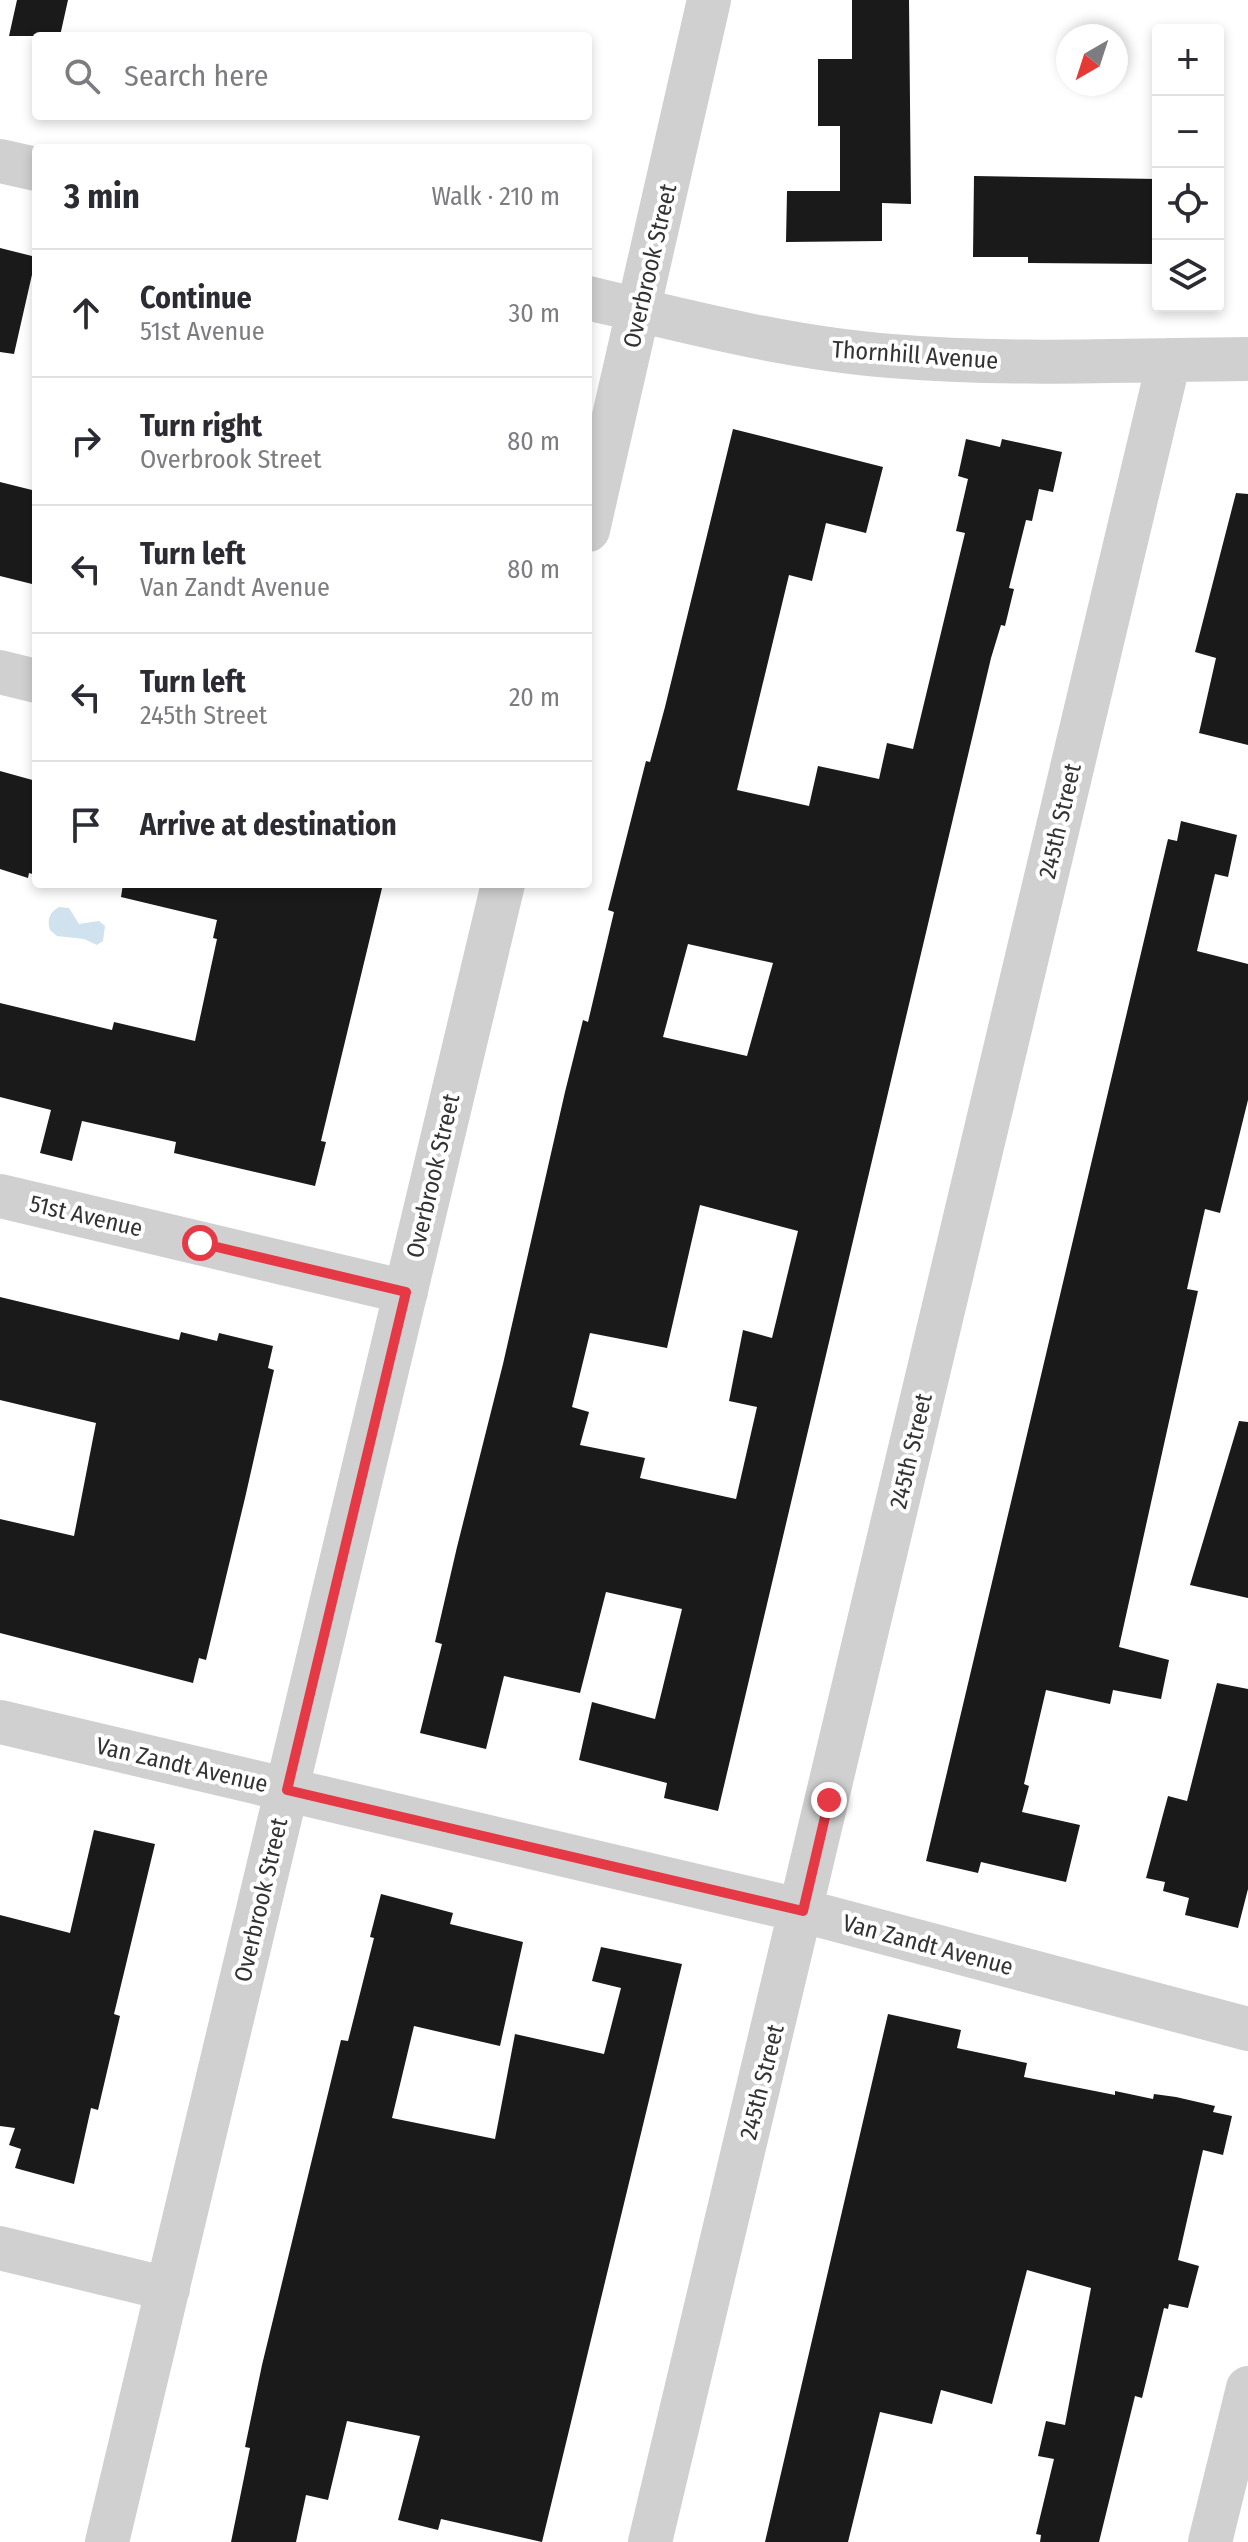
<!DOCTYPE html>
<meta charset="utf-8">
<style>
:root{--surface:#fff;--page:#f7f7f7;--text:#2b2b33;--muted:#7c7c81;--line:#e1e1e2}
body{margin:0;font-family:"Fira Sans Condensed",sans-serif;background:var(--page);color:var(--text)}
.controls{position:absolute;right:24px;top:24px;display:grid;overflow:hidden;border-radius:8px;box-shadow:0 4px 12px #0003}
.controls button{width:72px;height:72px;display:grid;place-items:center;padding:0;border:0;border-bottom:2px solid var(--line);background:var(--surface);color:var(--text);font:40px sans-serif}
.compass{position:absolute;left:1056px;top:24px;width:72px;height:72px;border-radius:50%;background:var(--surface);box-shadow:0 4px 12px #0003;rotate:219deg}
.stop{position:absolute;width:24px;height:24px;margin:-18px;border:6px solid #e63946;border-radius:50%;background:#fff}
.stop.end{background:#e63946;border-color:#fff;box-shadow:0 2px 8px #0008}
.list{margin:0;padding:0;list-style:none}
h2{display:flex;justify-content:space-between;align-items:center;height:104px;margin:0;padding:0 32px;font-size:34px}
h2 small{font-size:26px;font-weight:400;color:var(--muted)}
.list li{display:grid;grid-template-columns:52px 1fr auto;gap:24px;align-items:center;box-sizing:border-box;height:128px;padding:0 32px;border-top:2px solid var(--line)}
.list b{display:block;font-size:30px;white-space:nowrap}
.list p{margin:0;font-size:26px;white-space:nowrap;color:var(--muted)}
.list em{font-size:26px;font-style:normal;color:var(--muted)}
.icon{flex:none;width:44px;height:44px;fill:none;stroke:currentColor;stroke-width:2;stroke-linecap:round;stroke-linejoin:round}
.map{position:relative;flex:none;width:1248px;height:2542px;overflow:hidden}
.search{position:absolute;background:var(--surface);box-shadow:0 4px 12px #0003;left:32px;top:32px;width:560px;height:88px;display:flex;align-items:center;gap:20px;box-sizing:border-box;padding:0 28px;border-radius:8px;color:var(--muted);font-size:30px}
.panel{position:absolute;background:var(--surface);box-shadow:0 4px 12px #0003;left:32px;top:144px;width:560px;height:744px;border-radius:8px}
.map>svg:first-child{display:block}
.water{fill:#cfe2ee}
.building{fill:#1a1a1a;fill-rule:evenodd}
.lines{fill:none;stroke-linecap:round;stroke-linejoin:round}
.minor{stroke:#d0d0d0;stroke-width:44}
.route{stroke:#e63946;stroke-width:10}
.labels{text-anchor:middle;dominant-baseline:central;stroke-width:8;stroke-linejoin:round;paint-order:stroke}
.street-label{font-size:24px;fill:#333;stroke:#fff}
</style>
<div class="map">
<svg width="1248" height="2542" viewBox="0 0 1248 2542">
<rect width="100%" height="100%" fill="#fff"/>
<path class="water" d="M59 907 69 908 79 924 99 921 105 926 103 941 97 945 84 939 57 936 50 930C47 919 49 913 59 907Z"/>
<path class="building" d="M17 0H68L60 36H9Z
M852 0H909L911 204 882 203V241L786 242 787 191H840V126H818V59H852Z
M974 176 1158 179V264L1028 263V257H973Z
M0 248 36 257 14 354 0 352Z
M733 429 883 467 866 533 826 523 812 581 789 575 737 790 809 806 818 766 879 779 887 743 913 749 965 533 956 531 968 479 958 476 966 439 1000 447 1002 439 1062 452 1053 492 1039 489 1032 521 1026 520 1009 588 1014 589 1005 626 1001 625 991 658 718 1811 664 1798 667 1783 579 1760 592 1702 655 1719 682 1609 606 1592 580 1693 504 1676 486 1749 420 1733 442 1644 435 1642 457 1547 503 1364 565 1092 583 1020 588 1022 614 912 608 910 646 761 650 762 665 707ZM688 944 773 963 747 1056 663 1037ZM700 1205 798 1231 772 1338 743 1330 729 1401 757 1407 736 1499 640 1478 645 1458 580 1445 589 1412 572 1407 590 1333 667 1348Z
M0 482 36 491V585L0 576Z
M1236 493 1248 494V745L1199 733 1216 658 1195 652Z
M0 771 36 781V875L29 873 28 878 0 869Z
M1181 821 1237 835 1228 877 1215 874 1197 951 1248 964V1100L1220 1213 1205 1209 1187 1289 1198 1291 1119 1647 1169 1660 1161 1699 1113 1690 1110 1704 1046 1690 1024 1784 1029 1786 1022 1812 1080 1825 1066 1882 981 1862 978 1873 926 1861 1168 839 1177 841Z
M123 884H383L321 1141 326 1142 315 1186 174 1153 176 1142 82 1121 72 1161 40 1153 51 1110 0 1097V1003L112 1030 114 1022 195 1041 217 939 213 938 217 920 121 897Z
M0 1297 179 1340 181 1332 217 1341 219 1333 273 1346 268 1368 274 1370 245 1498 206 1660 199 1658 193 1683 0 1633V1519L74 1536 96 1423 0 1400Z
M1239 1421 1248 1422V1598L1190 1585Z
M1217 1683 1248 1689V1889L1238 1928 1185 1915 1189 1898 1163 1891 1165 1882 1146 1878 1168 1796 1187 1801Z
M94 1830 155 1844 114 2014 120 2016 98 2110 91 2108 74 2184 15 2168 21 2149 9 2145 15 2128 0 2126V1915L70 1933Z
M381 1894 453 1913 450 1924 523 1942 500 2046 414 2026 392 2118 495 2139 515 2034 604 2054 621 1988 592 1981 601 1947 682 1964 542 2542 441 2519 438 2530 398 2520 420 2436 347 2421 328 2500 306 2495 296 2542H231L250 2448 245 2447 262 2365 341 2040 348 2041 374 1938 370 1937Z
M888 2014 961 2030 957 2048 1027 2063 1024 2077 1115 2095V2091L1153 2099 1154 2094 1176 2097 1215 2106 1213 2112 1232 2116 1223 2155 1203 2150 1178 2260 1199 2266 1188 2308 1169 2304 1168 2309 1164 2308 1142 2398 1135 2396 1099 2542H1040L1041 2535 1036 2534 1054 2459 1038 2456 1046 2421 1065 2425 1091 2288 1027 2270 992 2404 941 2390 932 2424 880 2412 848 2542H765Z"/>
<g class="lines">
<path class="minor" d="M0 161 36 169
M588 298C688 322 788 348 891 356 1010 366 1129 360 1248 359
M588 530 709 0
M0 672 36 681
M0 1196 406 1292
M0 1722 803 1911 1248 2029
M0 2248 168 2289
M107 2542 503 884
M650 2542 1169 360
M1210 2542 1248 2388"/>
</g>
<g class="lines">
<path class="route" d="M200 1243 406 1292 287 1790 803 1911 829 1800"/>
</g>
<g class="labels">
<g class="street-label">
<text transform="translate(650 266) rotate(-77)">Overbrook Street</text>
<text transform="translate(915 355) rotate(4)">Thornhill Avenue</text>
<text transform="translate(1060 821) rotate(-77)">245th Street</text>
<text transform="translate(433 1176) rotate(-77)">Overbrook Street</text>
<text transform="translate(86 1216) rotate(13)">51st Avenue</text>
<text transform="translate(911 1451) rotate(-77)">245th Street</text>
<text transform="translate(182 1765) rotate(13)">Van Zandt Avenue</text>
<text transform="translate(261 1900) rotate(-77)">Overbrook Street</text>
<text transform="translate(928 1945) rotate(15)">Van Zandt Avenue</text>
<text transform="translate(762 2082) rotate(-76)">245th Street</text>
</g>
</g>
</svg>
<div class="controls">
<button>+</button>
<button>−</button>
<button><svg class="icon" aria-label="locate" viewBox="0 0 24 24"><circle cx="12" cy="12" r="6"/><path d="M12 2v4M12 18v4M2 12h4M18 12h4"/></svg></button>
<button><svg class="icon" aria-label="layers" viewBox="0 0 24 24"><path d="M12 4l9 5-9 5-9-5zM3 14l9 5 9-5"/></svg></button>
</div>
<svg class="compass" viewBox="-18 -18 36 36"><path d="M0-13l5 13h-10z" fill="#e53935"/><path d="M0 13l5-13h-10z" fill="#7c7c81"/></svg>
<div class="stop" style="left:200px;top:1243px"></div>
<div class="stop end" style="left:829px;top:1800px"></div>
<div class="search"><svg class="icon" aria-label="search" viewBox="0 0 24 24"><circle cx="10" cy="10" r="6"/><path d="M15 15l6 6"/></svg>Search here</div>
<section class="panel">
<h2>3 min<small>Walk · 210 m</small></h2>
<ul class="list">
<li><svg class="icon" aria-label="ahead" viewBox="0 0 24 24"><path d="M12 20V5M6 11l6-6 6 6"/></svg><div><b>Continue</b><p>51st Avenue</p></div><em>30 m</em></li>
<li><svg class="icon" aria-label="right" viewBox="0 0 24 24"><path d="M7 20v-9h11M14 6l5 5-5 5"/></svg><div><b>Turn right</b><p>Overbrook Street</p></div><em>80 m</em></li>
<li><svg class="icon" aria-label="left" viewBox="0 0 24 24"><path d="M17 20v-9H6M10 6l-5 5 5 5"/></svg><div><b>Turn left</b><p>Van Zandt Avenue</p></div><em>80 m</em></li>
<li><svg class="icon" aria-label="left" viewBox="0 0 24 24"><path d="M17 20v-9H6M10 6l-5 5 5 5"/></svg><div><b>Turn left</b><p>245th Street</p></div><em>20 m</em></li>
<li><svg class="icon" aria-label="arrive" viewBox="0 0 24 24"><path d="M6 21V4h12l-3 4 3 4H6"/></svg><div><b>Arrive at destination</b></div></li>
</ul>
</section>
</div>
